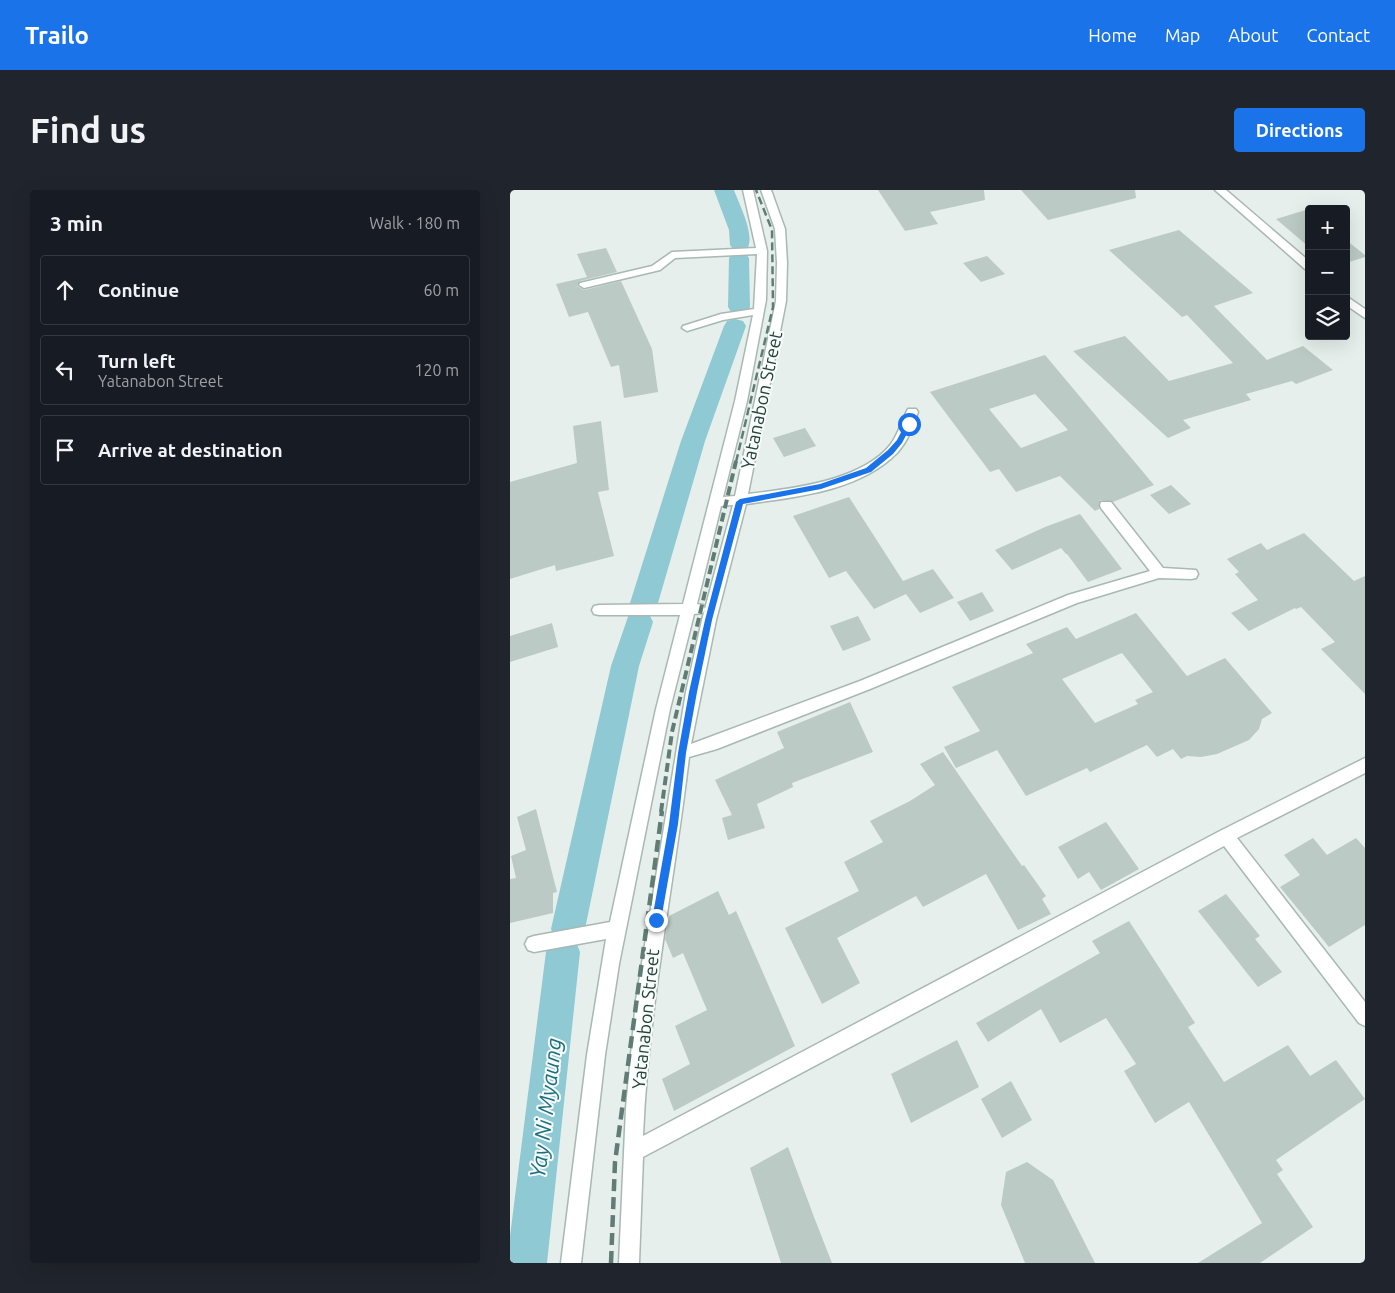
<!DOCTYPE html>
<meta charset="utf-8">
<style>
:root{--surface:#171b24;--page:#20242c;--text:#f1f3f6;--muted:#9ea1a6;--line:#363941;--accent:#1a73e8}
body{margin:0;font-family:Ubuntu,sans-serif;background:var(--page);color:var(--text)}
.controls{position:absolute;right:15px;top:15px;display:grid;overflow:hidden;border-radius:5px;box-shadow:0 5px 20px #0002}
.controls button{width:45px;height:45px;display:grid;place-items:center;padding:0;border:0;border-bottom:1px solid var(--line);background:var(--surface);color:var(--text);font:25px sans-serif}
.stop{position:absolute;width:15px;height:15px;margin:-11px;border:4px solid #1a73e8;border-radius:50%;background:#fff}
.stop.end{background:#1a73e8;border-color:#fff;box-shadow:0 1px 5px #0008}
.list{margin:0;padding:0;list-style:none}
h2{display:flex;justify-content:space-between;align-items:center;height:65px;margin:0;padding:0 20px;font-size:21px}
h2 small{font-size:16px;font-weight:400;color:var(--muted)}
.list li{display:grid;grid-template-columns:32px 1fr auto;gap:15px;align-items:center;box-sizing:border-box;height:70px;margin:0 10px 10px;padding:0 10px;border:1px solid var(--line);border-radius:5px}
.list b{display:block;font-size:19px;white-space:nowrap}
.list p{margin:0;font-size:16px;white-space:nowrap;color:var(--muted)}
.list em{font-size:16px;font-style:normal;color:var(--muted)}
.icon{flex:none;width:28px;height:28px;fill:none;stroke:currentColor;stroke-width:2;stroke-linecap:round;stroke-linejoin:round}
.map{position:relative;flex:none;width:855px;height:1073px;overflow:hidden;border-radius:5px}
header{display:flex;align-items:center;gap:30px;box-sizing:border-box;height:70px;padding:0 25px;background:var(--accent);color:#fff}
header strong{font-size:24px}
nav{display:flex;gap:28px;margin-inline-start:auto;font-size:18px}
.intro{display:flex;align-items:center;justify-content:space-between;box-sizing:border-box;height:120px;padding:0 30px}
h1{margin:0;font-size:35px}
.button{padding:12px 22px;border-radius:5px;background:var(--accent);color:#fff;font-size:18px;font-weight:700}
main{display:flex;gap:30px;padding:0 30px}
aside{flex:1;background:var(--surface);border-radius:5px;box-shadow:0 5px 20px #0002}
.map>svg:first-child{display:block}
.lines{fill:none;stroke-linecap:round;stroke-linejoin:round}
.canal{fill:#8ec9d4;fill-rule:evenodd}
.building{fill:#bbcac4;fill-rule:evenodd}
.street-casing{stroke:#a8b8b2;stroke-width:3}
.street{fill:#fff;fill-rule:evenodd}
.rail-far2{stroke:#5f7d75;stroke-width:2.5;stroke-dasharray:8 4;stroke-linecap:butt}
.rail-far1{stroke:#5f7d75;stroke-width:4;stroke-dasharray:9 4.5;stroke-linecap:butt}
.rail{stroke:#5f7d75;stroke-width:4.5;stroke-dasharray:12 6;stroke-linecap:butt}
.route{fill:#1a73e8}
.labels{text-anchor:middle;dominant-baseline:central;stroke-width:4;stroke-linejoin:round;paint-order:stroke}
.street-label{font-size:18px;fill:#24423a;stroke:#f7fbf9}
.near-water-label{font-size:22px;font-style:italic;fill:#1c6f80;stroke:#f7fbf9}
</style>
<header>
<strong>Trailo</strong>
<nav><a>Home</a><a>Map</a><a>About</a><a>Contact</a></nav>
</header>
<div class="intro"><h1>Find us</h1><a class="button">Directions</a></div>
<main>
<aside>
<h2>3 min<small>Walk · 180 m</small></h2>
<ul class="list">
<li><svg class="icon" aria-label="ahead" viewBox="0 0 24 24"><path d="M12 20V5M6 11l6-6 6 6"/></svg><div><b>Continue</b></div><em>60 m</em></li>
<li><svg class="icon" aria-label="left" viewBox="0 0 24 24"><path d="M17 20v-9H6M10 6l-5 5 5 5"/></svg><div><b>Turn left</b><p>Yatanabon Street</p></div><em>120 m</em></li>
<li><svg class="icon" aria-label="arrive" viewBox="0 0 24 24"><path d="M6 21V4h12l-3 4 3 4H6"/></svg><div><b>Arrive at destination</b></div></li>
</ul>
</aside>
<div class="map">
<svg width="855" height="1073" viewBox="0 0 855 1073">
<rect width="100%" height="100%" fill="#e6efeb"/>
<g class="lines">
<path class="canal" d="M204 0H224C229 14 246 46 237 59L230 61 223 59 220 55 219 40Z
M229 62 236 64 239 68 240 117 237 122 229 124 221 122 218 117 219 68 222 64Z
M225 129 233 131 236 136 195 251 148 413 144 421 136 423 139 424 143 432 129 476 75 739 70 751 66 752 70 762 37 1073H0V1046L36 762 41 750 45 748 41 739 101 476 119 424 127 422 124 421 120 413 171 251 214 136 217 131Z"/>
</g>
<path class="building" d="M368 0H474L475 10 420 22 428 34 395 41Z
M511 0H625L626 8 538 30Z
M799 19V57L766 29Z
M669 40 743 103 704 116 757 170 793 156 823 180 786 194 782 191 736 204 741 210 673 230 681 238 658 248 563 161 615 146 659 191 723 173 677 125 672 127 599 60Z
M836 50 855 65V67L836 73Z
M96 58 107 82 70 91 67 96 74 100 111 91 142 159 148 202 114 208 109 175 101 177 78 122 59 127 46 94 77 87 67 64Z
M477 66 495 84 471 92 453 73Z
M535 165 644 295 603 312 590 310 589 319 585 321 550 286 506 302 489 279 480 282 420 202ZM525 204 558 240 511 258 479 219Z
M91 231 99 300 88 302 104 366 46 381 45 375 0 389V292L67 273 63 236Z
M295 238 306 256 274 267 263 248Z
M661 295 681 314 659 324 640 305Z
M339 307 393 391 423 379 444 408 410 423 396 404 364 419 336 381 319 388 283 326Z
M570 324 612 379 578 392 557 364H556L551 358 502 380 485 360 535 337Z
M794 343 844 391 855 386V504L811 459 825 452 791 417 786 419 785 418 739 441 721 423 748 410 725 384 729 382 717 369 751 353 757 360Z
M472 402 484 421 460 431 447 412Z
M626 423 677 486 715 468 762 523 752 529 749 539 739 550 707 564 691 567 677 566 671 569 663 559 647 567 637 555 580 582 577 578 516 606 487 560 446 578 434 557 470 541 442 497 523 463 516 454 557 437 566 449ZM612 463 643 502 625 510 628 514 585 533 552 489Z
M348 426 361 450 333 461 320 436Z
M42 433 48 457 0 472V446Z
M340 512 363 562 282 593 283 597 247 614 255 638 218 650 212 628 222 625 205 590 274 558 267 542Z
M433 562 512 676 514 675 536 706 532 709 541 724 508 740 476 684 413 717 406 706 327 748 350 793 312 814 275 738 349 701 334 672 373 652 360 631 400 611 425 595 410 574Z
M26 619 47 702 43 703V723L0 733V689L6 688 1 666 16 660 7 627Z
M596 632 629 679 591 700 579 682 568 689 548 657Z
M803 648 817 665 846 648 855 658V735L819 757 770 697 790 685 774 665Z
M208 701 219 725 226 721 285 856 164 921 152 889 180 874 165 836 197 820 173 763 163 768 155 749 159 726Z
M716 704 750 746 745 749 772 782 748 797 688 721Z
M619 731 685 833 678 837 714 892 778 855 800 886 826 870 855 909 766 970 773 980 767 984 803 1037 750 1073H688L752 1033 679 912 645 933 614 881 626 874 596 828 550 853 531 819 478 852 466 833 590 763 582 751Z
M447 850 469 897 401 933 381 884Z
M501 891 522 930 492 948 471 909Z
M278 957 304 1027 322 1073H271L240 978Z
M517 972 543 990 585 1073H515L491 1015 496 982Z"/>
<g class="lines">
<g class="street-casing">
<path id="street" d="M233 0H243L257 61 256 110 237 211 213 307 225 306 266 111 267 73 265 39 251 0H261L275 39 277 73 276 111 238 304C281 299 353 291 381 254 389 243 391 231 398 219H406L408 222C403 236 398 251 387 263 350 301 286 307 236 314L206 430 181 554 350 491 558 405 640 381 591 318 590 315 591 312H601L653 378 686 380 688 384 686 388 681 389 649 388 567 413 360 499 207 559 179 567C164 694 138 819 133 946L710 641 855 568V583L727 648 855 812V836L849 833 714 656 461 793 133 967 129 1073H109L116 918 126 810 176 502 192 430 223 315 211 316 187 414 193 415 195 419 193 423 184 424 160 519 109 774 95 865 71 1073H51L77 865 96 749 24 762 18 760 15 754 18 748 24 746 100 732 146 519 170 425H89L84 424 82 420 84 416 89 415 173 414 225 211 243 125 213 130 177 141 172 138 173 136 211 124 244 119 247 64 165 68 150 80 74 98 69 95 70 93 142 76 162 62 246 58Z
M705 0H716L799 71V80L795 79Z
M836 106 855 119V128L836 115Z"/>
</g>
<use href="#street" class="street"/>
<path class="rail-far2" d="M226 272 263 117 262 40 246 0"/>
<path class="rail-far1" d="M151 622 162 542 226 271"/>
<path class="rail" d="M101 1073 105 972 152 621"/>
</g>
<path class="route" d="M396 233 402 234 392 253 383 264 361 282 311 299 233 314 202 430 187 502 176 563 168 634 151 730 150 733H143L142 730 159 634 168 563 179 502 195 430 226 312 230 309 310 294 356 278 378 260 387 250Z"/>
<g class="labels">
<g class="street-label">
<text transform="translate(251 210) rotate(-78)">Yatanabon Street</text>
<text transform="translate(135 829) rotate(-84)">Yatanabon Street</text>
</g>
<g class="near-water-label">
<text transform="translate(35 918) rotate(-83)">Yay Ni Myaung</text>
</g>
</g>
</svg>
<div class="controls">
<button>+</button>
<button>−</button>
<button><svg class="icon" aria-label="layers" viewBox="0 0 24 24"><path d="M12 4l9 5-9 5-9-5zM3 14l9 5 9-5"/></svg></button>
</div>
<div class="stop" style="left:399px;top:234px"></div>
<div class="stop end" style="left:146px;top:730px"></div>
</div>
</main>
